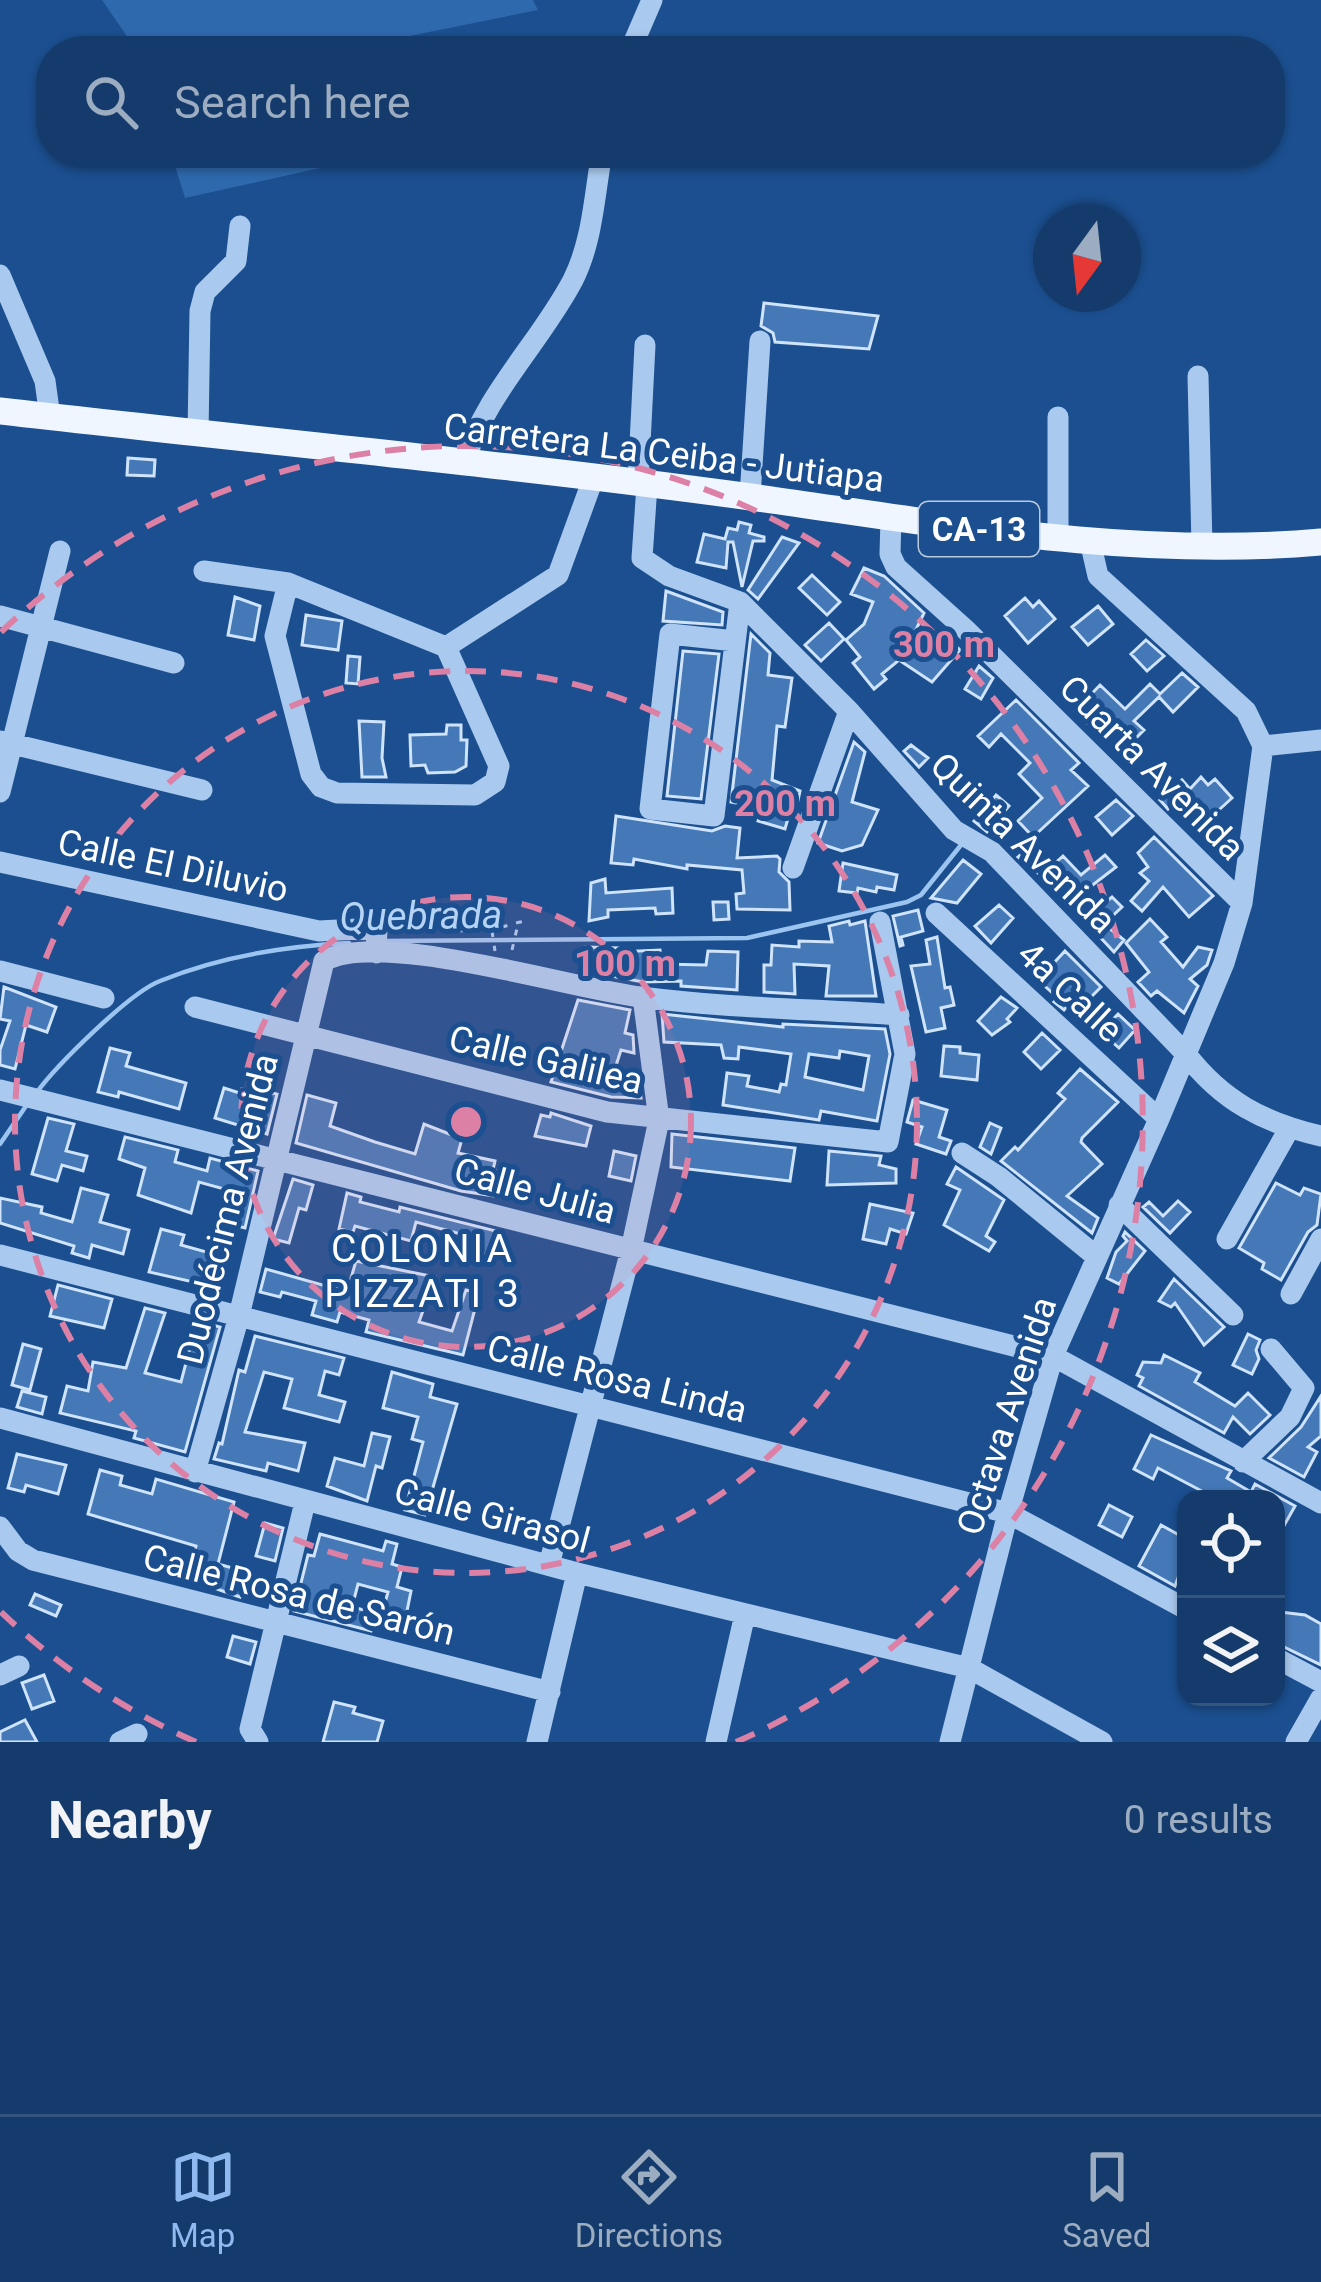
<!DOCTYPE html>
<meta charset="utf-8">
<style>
:root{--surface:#143b6b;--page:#214673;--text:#f1f3f6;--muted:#9dadc1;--line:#33557e;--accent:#90b9f0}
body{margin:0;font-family:Roboto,sans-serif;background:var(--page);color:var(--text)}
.controls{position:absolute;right:36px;bottom:36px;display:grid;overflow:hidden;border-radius:24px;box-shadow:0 3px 9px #0004}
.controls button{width:108px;height:108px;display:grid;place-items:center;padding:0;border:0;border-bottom:3px solid var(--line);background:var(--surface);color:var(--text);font:60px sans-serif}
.compass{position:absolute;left:1033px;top:204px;width:108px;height:108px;border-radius:50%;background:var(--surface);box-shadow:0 3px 9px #0004;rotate:195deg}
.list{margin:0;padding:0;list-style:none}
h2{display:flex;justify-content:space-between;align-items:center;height:156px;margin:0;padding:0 48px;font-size:51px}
h2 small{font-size:39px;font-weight:400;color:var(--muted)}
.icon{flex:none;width:66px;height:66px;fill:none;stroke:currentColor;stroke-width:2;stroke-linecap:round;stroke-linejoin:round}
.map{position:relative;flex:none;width:1321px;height:1742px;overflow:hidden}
.search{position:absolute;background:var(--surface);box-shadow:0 3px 9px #0004;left:36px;right:36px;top:36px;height:132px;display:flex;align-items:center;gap:30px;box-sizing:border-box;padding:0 42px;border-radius:48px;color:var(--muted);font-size:45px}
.sheet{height:372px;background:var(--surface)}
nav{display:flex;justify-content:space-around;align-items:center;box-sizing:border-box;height:168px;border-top:3px solid var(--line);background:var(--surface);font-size:33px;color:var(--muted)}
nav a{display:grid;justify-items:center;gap:6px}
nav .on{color:var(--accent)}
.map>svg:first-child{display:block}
.green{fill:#2e69ad}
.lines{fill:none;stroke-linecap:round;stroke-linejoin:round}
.stream{stroke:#9cc4f0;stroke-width:4.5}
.building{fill:#4478b7;stroke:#cfe3fa;stroke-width:3;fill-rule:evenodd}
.path{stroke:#a9c9ee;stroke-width:3;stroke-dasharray:6 9;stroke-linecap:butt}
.minor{stroke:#a9c9ee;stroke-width:21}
.major{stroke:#f0f6ff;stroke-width:27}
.ring{fill:none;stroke:#dd80a5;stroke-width:6;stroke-dasharray:21 15}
.labels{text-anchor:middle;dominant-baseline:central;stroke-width:10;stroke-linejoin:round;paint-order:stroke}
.shield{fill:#1b4f8f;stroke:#bbcadd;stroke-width:3}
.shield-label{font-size:33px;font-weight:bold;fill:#fff}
.street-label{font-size:36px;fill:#fff;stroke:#1b4f8f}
.water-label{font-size:39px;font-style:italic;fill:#b5d3f5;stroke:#1b4f8f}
.neighbourhood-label{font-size:39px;letter-spacing:3px;fill:#fff;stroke:#1b4f8f}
.centre{fill:#dd80a5;stroke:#1b4f8f;stroke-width:6}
.ring-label{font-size:36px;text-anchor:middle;font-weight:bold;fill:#dd80a5;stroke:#1b4f8f;stroke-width:10;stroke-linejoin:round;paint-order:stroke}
</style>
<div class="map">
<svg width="1321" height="1742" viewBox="0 0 1321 1742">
<rect width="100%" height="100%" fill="#1b4f8f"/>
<path class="green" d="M102 0H533L538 10 385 41 387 51H137Z
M171 153H388L185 198Z"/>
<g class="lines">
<path class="stream" d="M384 941 747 938 907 902 921 895 961 845
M37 1092C57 1065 129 993 160 981 219 957 286 946 349 943
M0 1144 26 1106"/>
</g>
<path class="building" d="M764 303 878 316 869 349 775 342 773 333 761 326Z
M128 458 155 460 154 476 127 475Z
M739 522 751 525 749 533 764 537V541H753L742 587 733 542H728L726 568 697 562 704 534 725 539 728 528 737 530Z
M782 537 799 543 758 599 748 590Z
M864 568 884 576 924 613 911 640 938 657 951 642 960 650 932 682 899 660 882 674 886 679 874 689 853 663 860 657 846 640 864 624 873 602 851 594Z
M812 575 840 602 827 615 799 588Z
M666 591 723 612 722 625 663 621Z
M235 597 260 606 254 640 228 635Z
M1025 598 1033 607 1039 601 1055 619 1028 643 1005 616Z
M1098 606 1113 624 1088 645 1072 627Z
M306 615 342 621 338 650 302 645Z
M829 623 844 639 821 661 805 645Z
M751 634 770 653 768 675 792 678 785 727 777 726 772 780 800 791 796 810 791 808 785 829 758 821 762 808 731 802Z
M1146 640 1164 656 1147 671 1131 654Z
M683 651 719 654 701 799 667 796Z
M348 656 360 657 358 684 346 683Z
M979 666 993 678 981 699 965 689Z
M1182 673 1198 687 1173 712 1159 697 1134 721 1144 730 1133 741 1107 717 1094 730 1075 711 1100 685 1125 709 1150 684 1160 694Z
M1016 700 1079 763 1071 770 1088 786 1033 837 1018 821 1042 798 1019 774 1030 763 1001 734 989 747 978 736Z
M359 721 384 722 382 758 386 777H362Z
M447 725H461V740H467L466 766 455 772 428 773 425 765 411 766 410 735 446 734Z
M854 742 865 752 852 802 878 810 862 845 842 851 818 843Z
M911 745 928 758 919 767 904 751Z
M1201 777 1208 785 1215 779 1232 798 1199 828 1174 803 1168 809 1160 800 1182 780 1190 789Z
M996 795 1009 806 987 832 974 821Z
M1116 800 1133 816 1112 835 1096 817Z
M616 816 712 831 725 826 740 828 737 858 777 856 780 859 779 872 789 882 790 910 737 909 736 894 744 893 742 870 687 865V869L634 859 633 865 611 863Z
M1154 837 1213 896 1189 917 1163 887 1142 911 1131 901 1149 881 1140 873 1148 867 1138 853Z
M1032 843 1054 864 1063 856 1081 875 1105 855 1116 867 1072 901 1058 884 1055 887 1018 857Z
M963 860 981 874 957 903 931 898Z
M843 863 897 875 894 890 877 887 876 892 858 888 857 893 839 891Z
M605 879 606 893 672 888 673 913 656 914 655 908 608 910V917L589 921 591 883Z
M1112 897 1122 907 1104 924 1124 940 1114 952 1084 920Z
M713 902H728L729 919 714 920Z
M999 905 1013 918 991 943 975 926Z
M918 910 923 931 901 937 903 945 900 946 893 916Z
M1150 919 1167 937 1161 942 1183 967 1198 947 1212 950 1207 965 1190 979 1198 986 1184 1013 1157 991 1151 996 1138 982 1149 972 1126 943Z
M849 921 850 925 865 921 876 996H826L829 966 794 964 795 994 764 992V965H771L772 945 799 947V941L832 942 829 926Z
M937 937 945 988 950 987 954 1005 941 1008 945 1028 926 1032 911 966 930 964 926 940Z
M586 947 618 948 617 952 660 950 661 964 706 965 708 951 738 952 737 990 681 986V981L643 982 585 971Z
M1065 951 1101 987 1078 1010 1070 1003 1064 1010 1054 1002 1058 998 1038 980Z
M4 987 56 1007 47 1032 26 1025 15 1069 0 1065V1050L10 1021 0 1019Z
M1001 997 1017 1008 1007 1019 1010 1022 992 1035 978 1021Z
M578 1000 630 1010 625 1033 633 1035 634 1053 621 1050 612 1078 638 1077 641 1098 611 1097 551 1082Z
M662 1014 783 1027V1024L885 1029 890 1054 877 1121 821 1111 819 1120 723 1105 727 1073 749 1076 747 1086 779 1092 781 1084 786 1085 791 1054 739 1047 738 1059 724 1058 721 1045 664 1042ZM840 1051 869 1056 863 1090 805 1077 809 1054 839 1058Z
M1118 1014 1135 1030 1119 1048 1101 1032Z
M1042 1033 1060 1050 1041 1069 1024 1052Z
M944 1046 960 1047V1053L979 1055 977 1080 941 1076Z
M110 1048 130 1053 126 1066 186 1083 179 1109 119 1092 118 1097 98 1092Z
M1080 1069 1118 1102 1082 1138 1081 1142 1102 1164 1067 1196 1098 1218 1092 1233 1001 1161 1015 1147 1018 1150 1065 1099 1058 1093Z
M224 1088 258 1099 260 1090 277 1094 267 1134 215 1118Z
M307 1095 336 1103 330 1126 375 1142 415 1154 424 1124 462 1139 458 1153 495 1161 493 1170 513 1175 508 1198 461 1191 296 1143Z
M913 1100 947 1110 939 1137 951 1141 946 1154 916 1144 922 1127 907 1122Z
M551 1113 591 1126 586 1146 535 1136 541 1115 550 1117Z
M48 1118 74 1124 66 1151 87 1156 83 1171 62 1165 57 1181 32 1174Z
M990 1123 1001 1128 991 1154 980 1147Z
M672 1134 795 1148 790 1181 671 1167Z
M125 1137 178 1150 175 1162 207 1171 210 1158 258 1171 245 1228 221 1222 228 1190 199 1182 191 1213 138 1195 145 1168 119 1159Z
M614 1151 636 1156 631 1181 609 1176Z
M829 1151 881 1156 879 1165 896 1169V1183L827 1185Z
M956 1167 1004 1200 986 1236 995 1242 989 1251 944 1225 960 1190 947 1184Z
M293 1179 313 1185 306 1210 299 1208 289 1243 273 1239Z
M1276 1183 1300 1195 1304 1188 1321 1194 1317 1225 1308 1232 1281 1280 1262 1269 1264 1263 1239 1248Z
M81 1188 108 1195 100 1222 129 1230 123 1254 92 1245 89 1258 72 1253 74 1246 0 1223V1198L42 1207 41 1213 72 1222Z
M347 1193 361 1197 360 1202 399 1212 400 1207 500 1232 494 1257 458 1246 461 1234 416 1222 411 1241 355 1226 353 1232 339 1229Z
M1178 1201 1190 1212 1170 1233 1143 1207 1149 1202 1163 1216Z
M870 1204 913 1213 906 1234 890 1229 886 1244 863 1239Z
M161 1229 184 1235 181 1245 210 1253 202 1284 149 1272Z
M1125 1232 1145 1251 1119 1284 1107 1278 1116 1252 1127 1241 1123 1236Z
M356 1261 435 1277 419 1322 452 1331 466 1290 479 1293 463 1355 366 1332 369 1320 340 1312 337 1322 312 1315 316 1301 282 1292 280 1297 260 1292 266 1269 347 1292Z
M1174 1279 1224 1327 1204 1345 1175 1303 1171 1307 1159 1301Z
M58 1285 112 1299 104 1328 50 1316Z
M145 1308 165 1313 145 1373 181 1382 197 1321 220 1327 185 1452 134 1438 136 1431 60 1413 67 1386 88 1391 93 1362 126 1368Z
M1248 1334 1260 1340 1256 1350 1259 1359 1252 1374 1233 1365Z
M255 1336 344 1358 339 1375 325 1371 319 1395 345 1402 339 1422 284 1408 292 1379 264 1372 245 1432 305 1443 298 1471 268 1463 266 1471 214 1459 219 1443 222 1444 239 1370 245 1372Z
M23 1344 41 1349 30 1390 12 1385Z
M1164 1355 1200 1373 1195 1382 1235 1406 1248 1393 1270 1415 1250 1434 1233 1417 1224 1433 1139 1386 1143 1378 1137 1375 1143 1362 1161 1363Z
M392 1372 433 1384 430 1397 457 1404 425 1515 405 1510 423 1442 412 1439 418 1417 383 1408Z
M22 1391 46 1397 42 1414 17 1407Z
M1321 1396V1436L1308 1447 1317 1452 1304 1477 1269 1458 1301 1427Z
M372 1433 390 1437 382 1468 376 1466 367 1501 327 1486 335 1458 364 1466Z
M1151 1435 1231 1471 1227 1478 1251 1492 1255 1484 1295 1506 1276 1540V1499H1217L1158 1468 1153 1479 1134 1469Z
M17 1454 66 1465 58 1494 26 1485 24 1492 8 1488Z
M100 1470 122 1476 120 1485 152 1494 156 1479 234 1502 218 1564 247 1572 240 1597 188 1579 196 1546 88 1514Z
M1109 1505 1132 1517 1122 1537 1099 1525Z
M265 1523 283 1528 275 1561 256 1556Z
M1161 1525 1186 1539V1556L1175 1586 1139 1566Z
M320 1534 383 1551 386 1541 397 1544 392 1564 402 1567 397 1587 411 1591 403 1631 379 1624 388 1592 358 1584 352 1607 376 1613 371 1631 294 1611 308 1555 314 1556Z
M35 1594 61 1605 56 1616 30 1605Z
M1280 1612 1305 1615 1321 1624V1665L1276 1643V1619Z
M233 1636 256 1642 250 1664 227 1657Z
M44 1675 54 1701 32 1709 22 1683Z
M334 1702 355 1707 353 1713 383 1721 377 1742H323Z
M25 1720 37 1742H0V1732Z"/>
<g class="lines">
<path class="path" d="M397 930C428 927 458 933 487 930 500 929 512 923 526 921
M492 931 495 951
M512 950 518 924"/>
<path class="minor" d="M630 51 652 0
M0 275 45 381 50 417
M1198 376 1202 546
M198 434 200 311 205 292 236 261 240 226
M464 464C484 395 540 343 573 280 593 240 594 196 602 153
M638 483 645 345
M647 485 642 558 669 576 740 602 849 711 954 830 992 852 1186 1054C1222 1101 1264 1123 1321 1136
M750 497 760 341
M891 518 890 554 896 567 966 630 1242 903
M1058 538V417
M204 571 288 583 446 647 499 766 495 782 475 795 337 793 321 787 311 774 275 636 288 583
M0 616 174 663
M735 641 670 634 650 809 714 816 740 602
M446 647 558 575 593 479
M0 741 202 790
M1263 746 1321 740
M0 792 60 551
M0 862 319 931 377 928 376 953
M793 868 849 711
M936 913 1159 1119
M0 971 104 998
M195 1007 607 1112 888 1142 905 1054 880 922
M0 1090 1053 1356 1321 1503
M962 1153 999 1177 1097 1257
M1119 1205 1233 1315
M1227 1239 1289 1129
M0 1255 1008 1513 1186 1609
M1291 1294 1321 1239
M0 1418 577 1573 969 1668 1102 1742
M1243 1462 1290 1417 1304 1388 1271 1349
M195 1472 239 1316 324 961C380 929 572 989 641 997 726 1008 814 1009 899 1015
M0 1527 18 1551 33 1560 550 1692
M549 1565 631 1250 659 1120 643 997
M1276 1658 1321 1682
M0 1675 19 1666
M120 1742 137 1734
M258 1742 250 1729 305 1502
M537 1742 577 1573
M716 1742 745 1614
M950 1742 1008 1513 1053 1356 1159 1119 1224 963 1242 903 1263 746 1246 711 1098 576 1090 541
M1296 1742 1321 1698"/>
<path class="major" d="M0 411C250 440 501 463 751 497 939 523 1130 559 1321 542"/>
</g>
<circle cx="466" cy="1122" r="225" fill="#dd80a5" fill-opacity=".12"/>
<g class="ring">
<circle cx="466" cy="1122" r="225"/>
<circle cx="466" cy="1122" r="451"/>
<path d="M196 1742A676 676 0 0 1 1 1612M1 632A676 676 0 1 1 736 1742"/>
</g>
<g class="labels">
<rect class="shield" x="919" y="502" width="120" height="54" rx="9"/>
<g class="shield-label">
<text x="979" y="529">CA-13</text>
</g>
<g class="street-label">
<text transform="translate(664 453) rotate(7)">Carretera La Ceiba - Jutiapa</text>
<text transform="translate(1152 768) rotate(45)">Cuarta Avenida</text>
<text transform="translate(1023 843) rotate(44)">Quinta Avenida</text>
<text transform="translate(173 866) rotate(12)">Calle El Diluvio</text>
<text transform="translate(1070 992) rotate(43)">4a Calle</text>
<text transform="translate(546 1060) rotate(13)">Calle Galilea</text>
<text transform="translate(535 1191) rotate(15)">Calle Julia</text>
<text transform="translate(228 1209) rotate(-76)">Duodécima Avenida</text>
<text transform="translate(617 1379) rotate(14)">Calle Rosa Linda</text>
<text transform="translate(1007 1416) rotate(-72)">Octava Avenida</text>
<text transform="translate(492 1516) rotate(15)">Calle Girasol</text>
<text transform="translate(299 1595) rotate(14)">Calle Rosa de Sarón</text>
</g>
<g class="water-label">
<text transform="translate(421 916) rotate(-1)">Quebrada</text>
</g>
<g class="neighbourhood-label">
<text x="423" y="1249">COLONIA<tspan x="423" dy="45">PIZZATI 3</tspan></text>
</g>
</g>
<circle cx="466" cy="1122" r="18" class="centre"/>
<g class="ring-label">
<text x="944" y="657">300 m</text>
<text x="785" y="816">200 m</text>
<text x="625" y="976">100 m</text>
</g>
</svg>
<div class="controls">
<button><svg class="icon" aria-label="locate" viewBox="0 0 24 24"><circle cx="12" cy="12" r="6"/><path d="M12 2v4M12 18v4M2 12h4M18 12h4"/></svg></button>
<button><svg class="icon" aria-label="layers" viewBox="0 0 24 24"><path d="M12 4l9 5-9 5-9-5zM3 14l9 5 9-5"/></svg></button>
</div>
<svg class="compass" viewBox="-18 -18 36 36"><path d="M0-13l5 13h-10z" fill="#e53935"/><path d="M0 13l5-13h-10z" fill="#9dadc1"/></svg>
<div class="search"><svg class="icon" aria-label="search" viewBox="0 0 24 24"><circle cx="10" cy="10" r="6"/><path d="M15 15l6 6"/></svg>Search here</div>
</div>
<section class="sheet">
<h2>Nearby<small>0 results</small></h2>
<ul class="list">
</ul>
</section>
<nav>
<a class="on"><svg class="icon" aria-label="map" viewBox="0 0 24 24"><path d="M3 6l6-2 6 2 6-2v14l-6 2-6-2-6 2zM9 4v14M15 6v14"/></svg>Map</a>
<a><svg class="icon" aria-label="directions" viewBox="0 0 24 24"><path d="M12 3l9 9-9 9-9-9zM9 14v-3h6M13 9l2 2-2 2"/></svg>Directions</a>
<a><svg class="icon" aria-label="saved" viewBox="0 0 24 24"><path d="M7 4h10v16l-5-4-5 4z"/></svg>Saved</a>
</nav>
